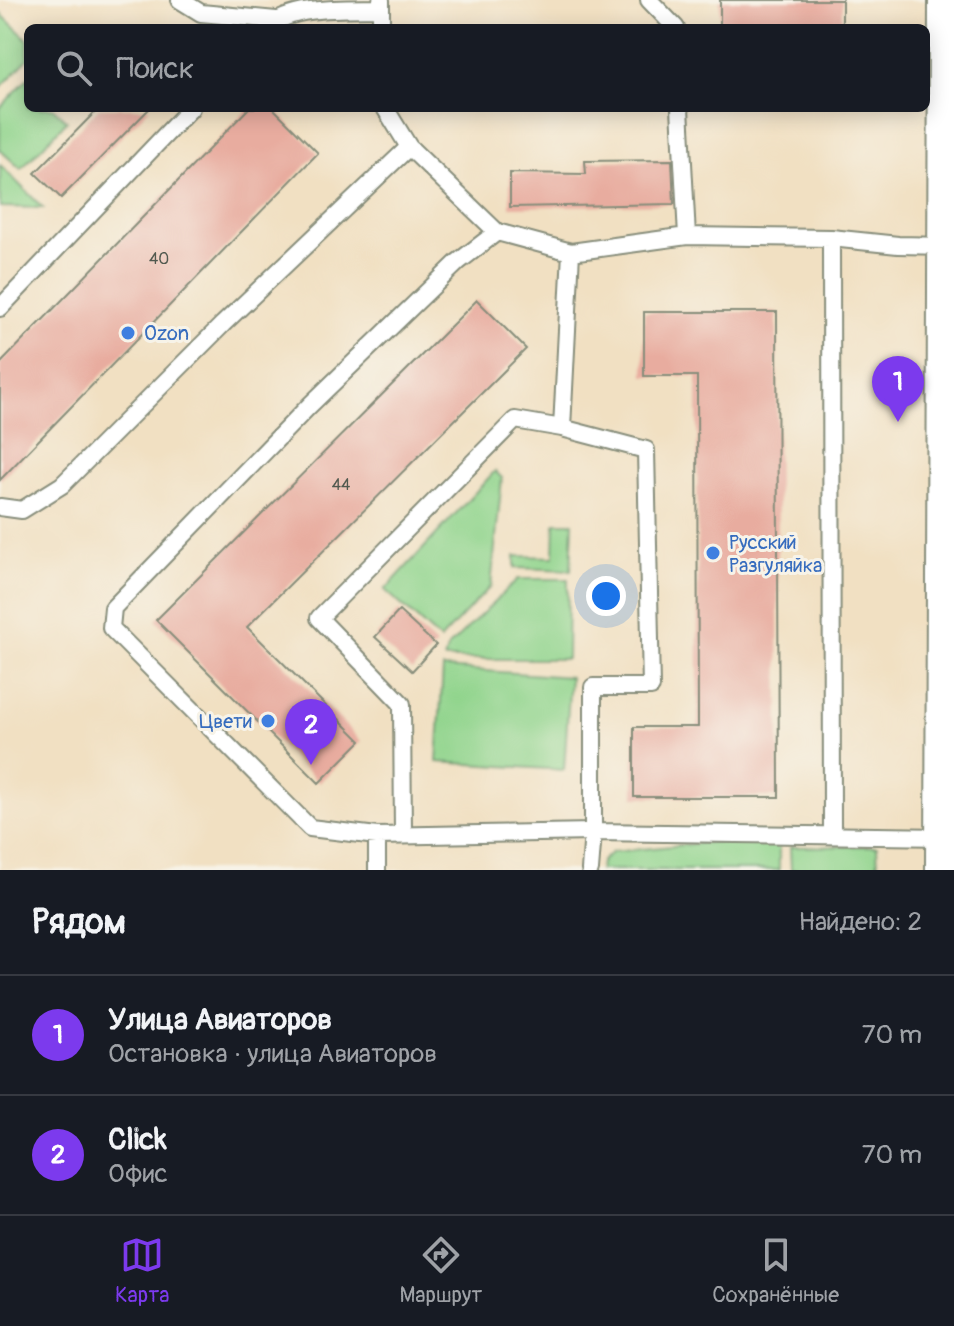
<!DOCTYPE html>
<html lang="ru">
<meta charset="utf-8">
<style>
:root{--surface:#171b24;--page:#20242c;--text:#f1f3f6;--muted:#9ea1a6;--line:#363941;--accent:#7c3aed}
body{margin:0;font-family:Pangolin,sans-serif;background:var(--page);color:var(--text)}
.you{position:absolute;left:606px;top:596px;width:28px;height:28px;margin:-20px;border:6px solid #fff;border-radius:50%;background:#1a73e8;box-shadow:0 0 0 12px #1a73e833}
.badge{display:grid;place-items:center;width:52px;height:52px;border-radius:50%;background:var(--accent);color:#fff;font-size:26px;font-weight:700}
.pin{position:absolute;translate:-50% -66px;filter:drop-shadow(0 2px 4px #0008)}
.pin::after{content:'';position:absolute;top:42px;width:28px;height:24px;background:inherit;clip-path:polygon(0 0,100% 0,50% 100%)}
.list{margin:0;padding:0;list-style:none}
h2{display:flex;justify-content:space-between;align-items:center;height:104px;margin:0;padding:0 32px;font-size:34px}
h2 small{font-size:26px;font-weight:400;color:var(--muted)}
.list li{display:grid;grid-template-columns:52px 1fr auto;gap:24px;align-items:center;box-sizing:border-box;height:120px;padding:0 32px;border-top:2px solid var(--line)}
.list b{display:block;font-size:30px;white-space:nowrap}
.list p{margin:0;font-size:26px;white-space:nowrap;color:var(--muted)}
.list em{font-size:26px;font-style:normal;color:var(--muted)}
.icon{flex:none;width:44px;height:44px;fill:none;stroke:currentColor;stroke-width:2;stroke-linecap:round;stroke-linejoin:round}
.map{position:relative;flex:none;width:954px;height:870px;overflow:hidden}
.search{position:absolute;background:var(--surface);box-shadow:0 4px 20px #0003;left:24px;right:24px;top:24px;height:88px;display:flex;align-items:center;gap:20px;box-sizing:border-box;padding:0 28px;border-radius:12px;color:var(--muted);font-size:30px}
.sheet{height:344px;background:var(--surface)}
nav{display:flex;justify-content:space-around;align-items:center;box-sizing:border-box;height:112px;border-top:2px solid var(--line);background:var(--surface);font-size:22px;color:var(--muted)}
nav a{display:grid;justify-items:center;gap:4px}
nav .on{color:var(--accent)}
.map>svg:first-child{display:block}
.green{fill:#90d48c;stroke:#588860;stroke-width:2}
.building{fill:#e8ac9f}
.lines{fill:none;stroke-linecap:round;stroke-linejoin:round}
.lane-casing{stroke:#888e7b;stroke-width:20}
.primary-casing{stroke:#888e7b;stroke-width:48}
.lane{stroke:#fff;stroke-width:16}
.primary{stroke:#fff;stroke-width:44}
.shop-dot{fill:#3f7fe0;stroke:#f7f3e8;stroke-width:3}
.labels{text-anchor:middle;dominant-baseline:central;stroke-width:6;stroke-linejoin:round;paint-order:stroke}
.number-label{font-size:16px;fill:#51594f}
.shop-label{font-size:20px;fill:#366cbe;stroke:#f7f3e8;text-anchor:start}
</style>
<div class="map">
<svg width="954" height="870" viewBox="0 0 954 870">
<rect width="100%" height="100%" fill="#f7f3e8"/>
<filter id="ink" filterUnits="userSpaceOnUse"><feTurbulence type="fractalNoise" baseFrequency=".0125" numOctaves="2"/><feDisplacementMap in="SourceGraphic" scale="16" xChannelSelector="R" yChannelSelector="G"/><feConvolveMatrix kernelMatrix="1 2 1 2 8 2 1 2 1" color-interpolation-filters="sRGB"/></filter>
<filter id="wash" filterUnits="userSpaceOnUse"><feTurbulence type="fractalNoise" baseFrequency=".006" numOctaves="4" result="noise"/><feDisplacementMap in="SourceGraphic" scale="32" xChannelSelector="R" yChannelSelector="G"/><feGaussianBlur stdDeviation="1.8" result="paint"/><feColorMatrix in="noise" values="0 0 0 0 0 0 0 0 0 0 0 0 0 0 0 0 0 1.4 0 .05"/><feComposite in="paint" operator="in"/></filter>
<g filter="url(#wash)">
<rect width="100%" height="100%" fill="#f1e0c2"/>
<path class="green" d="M0 13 28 40V59L0 88Z
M28 78V108H53L67 121 21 169 0 150V108Z
M0 165 43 208 0 207Z
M495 471 502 478 491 586 440 640 385 590Z
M555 523H573L571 570 515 568V556L554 557Z
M518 579H568L567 659H444L449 646Z
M443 668 570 677 564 770 437 762Z
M733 840H779V870H600L601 862 612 852Z
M877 846 878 870H791L790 847Z"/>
<g id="blocks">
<path class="building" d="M720 0H842V28H720Z
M99 108H150L61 198 35 173Z
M249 108H273L318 153 0 480V364Z
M672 160 674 204 510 207V173L586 174 585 161Z
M477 300 526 349 247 627 361 741 319 783 156 620Z
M644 312H777L779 797H634V727H698L697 376H644Z
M399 611 436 645 412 671 375 637Z"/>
</g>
</g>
<g filter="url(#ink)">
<use href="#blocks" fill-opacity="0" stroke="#888e7b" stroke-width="2"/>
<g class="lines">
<g class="lane-casing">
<path id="lane" d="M180 0 201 13 276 20
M649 0 676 28
M268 28C290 5 350 9 381 8
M381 28V0
M385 108 409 147 497 232 571 252 687 236 831 238 898 245 947 246
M680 108 687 236
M497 232 458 262 309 406 113 608 111 628 310 828 377 836 593 832 947 837
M831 238 832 835
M0 308 191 108
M562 428 646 450 651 687H593V832L590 870
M0 507 22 510 62 485 223 324 409 147
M403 835 402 704 319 618 515 420 562 428 571 252
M377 870V836"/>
</g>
<g class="primary-casing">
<path id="primary" d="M948 870 951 0"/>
</g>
<use href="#lane" class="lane"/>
<use href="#primary" class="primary"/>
</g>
</g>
<g class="shop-dot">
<circle cx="128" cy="333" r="8"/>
<circle cx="713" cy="553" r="8"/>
<circle cx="268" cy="721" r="8"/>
</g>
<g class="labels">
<g class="number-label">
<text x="159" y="259">40</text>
<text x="341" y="485">44</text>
</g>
<g class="shop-label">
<text x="144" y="333">Ozon</text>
<text x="729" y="542">Русский<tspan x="729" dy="23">Разгуляйка</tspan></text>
<text x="252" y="721" text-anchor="end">Цвети</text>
</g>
</g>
</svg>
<div class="you"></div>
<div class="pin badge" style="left:898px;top:422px">1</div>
<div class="pin badge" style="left:311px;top:765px">2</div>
<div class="search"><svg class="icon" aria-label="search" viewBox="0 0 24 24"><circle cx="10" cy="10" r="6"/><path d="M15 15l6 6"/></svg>Поиск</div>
</div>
<section class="sheet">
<h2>Рядом<small>Найдено: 2</small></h2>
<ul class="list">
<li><span class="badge">1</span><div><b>Улица Авиаторов</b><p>Остановка · улица Авиаторов</p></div><em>70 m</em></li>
<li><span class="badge">2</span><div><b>Click</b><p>Офис</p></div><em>70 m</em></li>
</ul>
</section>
<nav>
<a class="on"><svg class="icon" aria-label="map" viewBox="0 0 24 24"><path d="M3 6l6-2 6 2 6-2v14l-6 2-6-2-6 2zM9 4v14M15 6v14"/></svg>Карта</a>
<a><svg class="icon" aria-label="directions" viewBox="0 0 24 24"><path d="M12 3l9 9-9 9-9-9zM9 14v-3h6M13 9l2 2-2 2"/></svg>Маршрут</a>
<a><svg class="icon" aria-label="saved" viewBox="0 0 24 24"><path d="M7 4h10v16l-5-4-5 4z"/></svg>Сохранённые</a>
</nav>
